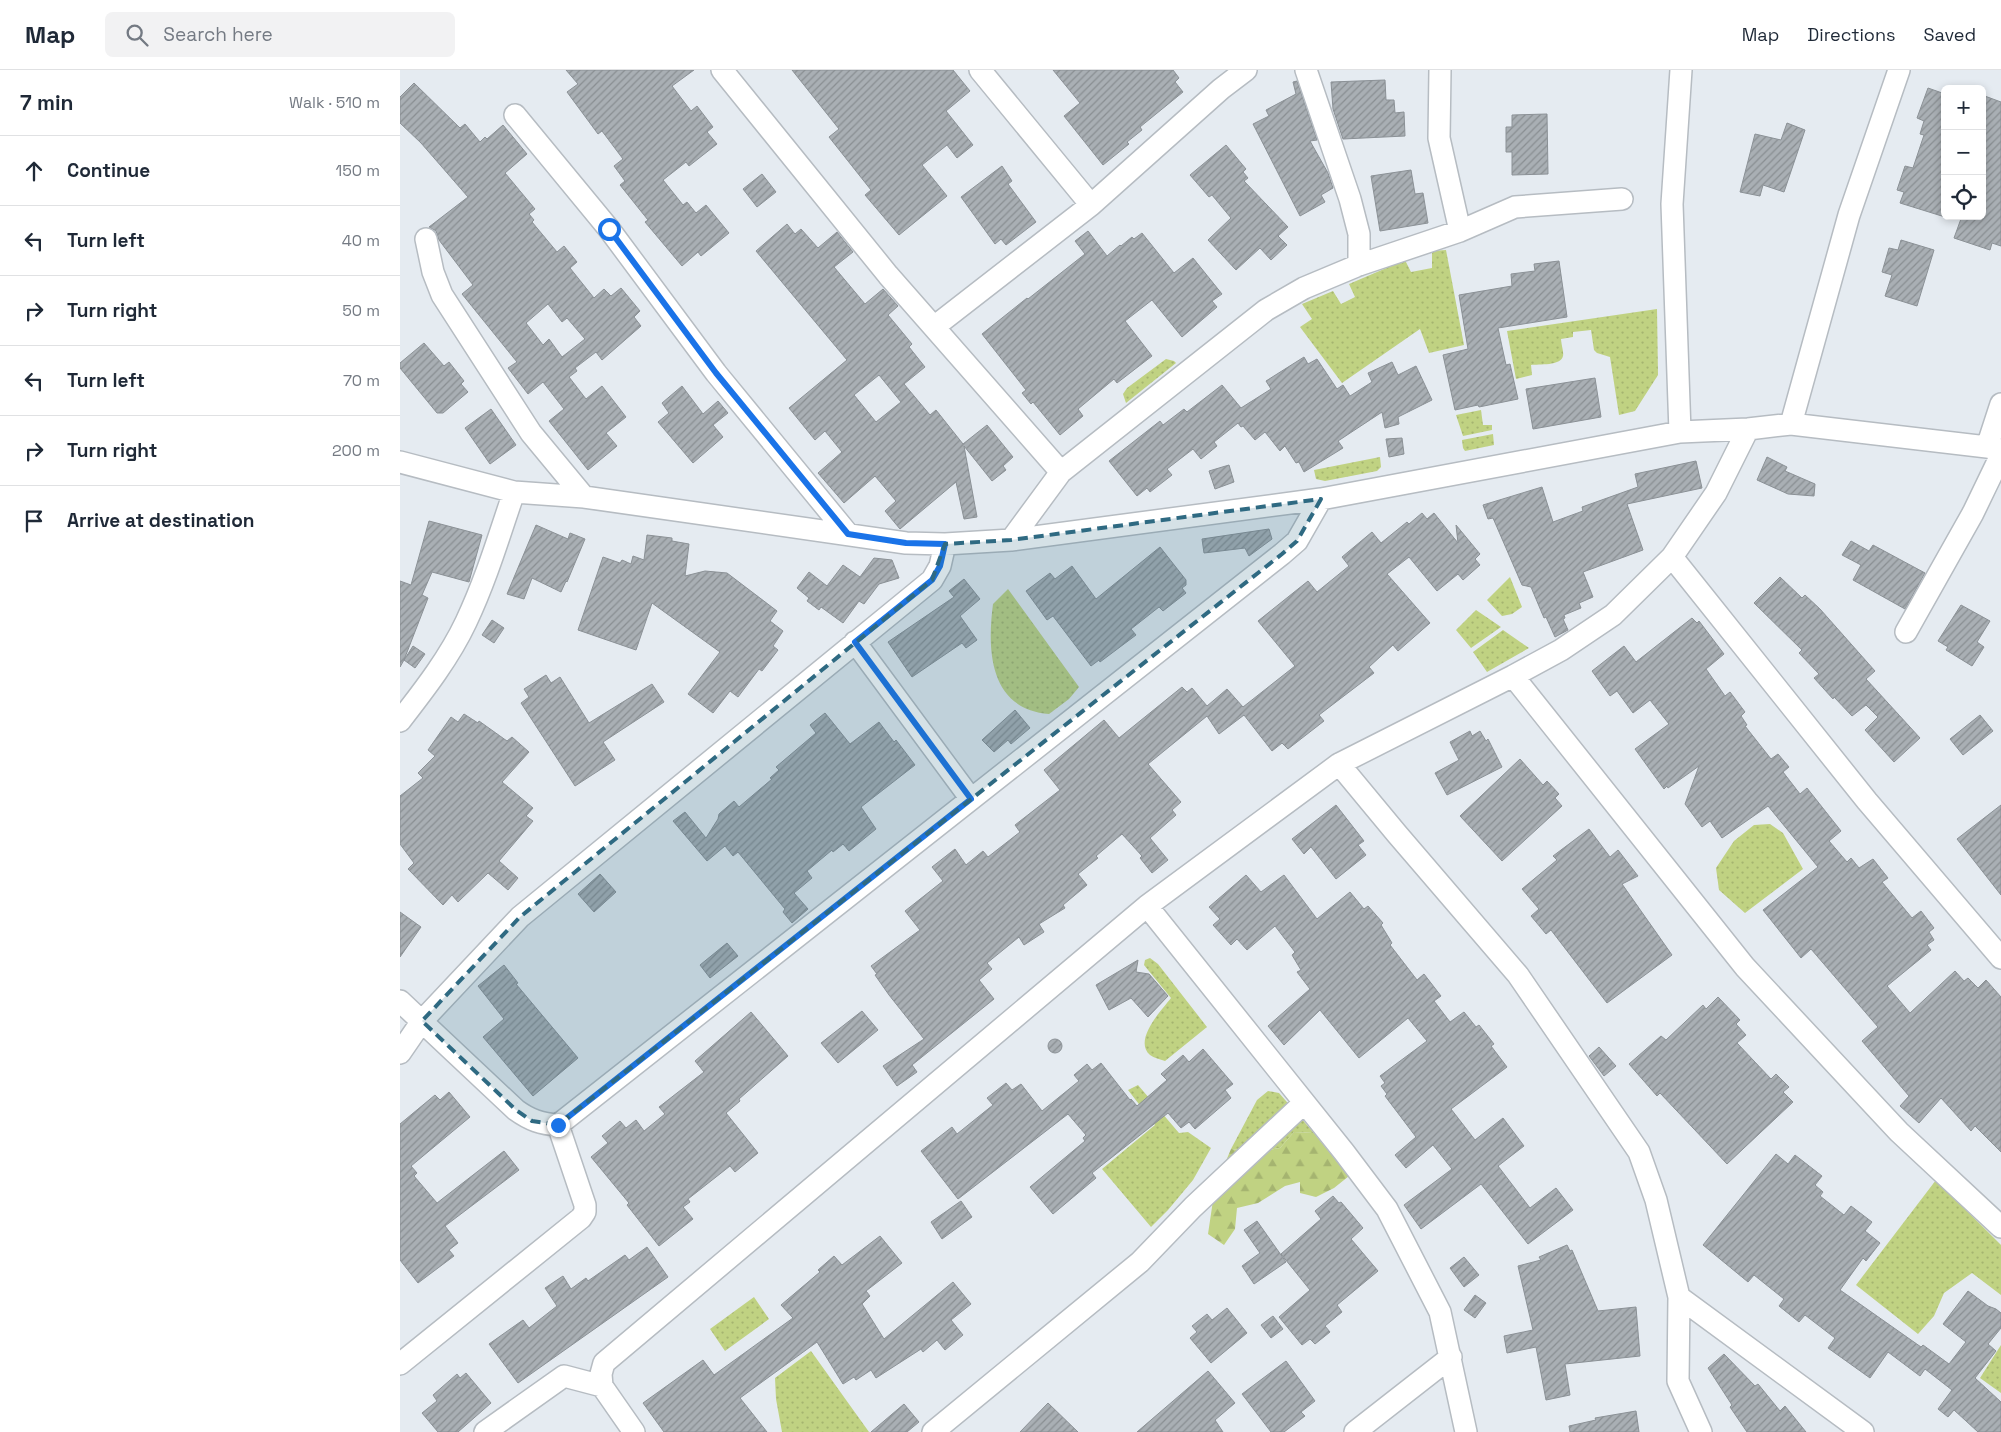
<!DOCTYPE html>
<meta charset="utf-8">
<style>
:root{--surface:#fff;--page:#f2f2f3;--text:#1f2937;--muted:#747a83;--line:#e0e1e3}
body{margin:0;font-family:"Space Grotesk",sans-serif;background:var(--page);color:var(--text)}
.controls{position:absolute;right:15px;top:15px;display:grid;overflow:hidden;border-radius:8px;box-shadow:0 2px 8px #0003}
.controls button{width:45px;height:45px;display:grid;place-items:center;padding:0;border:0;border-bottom:1px solid var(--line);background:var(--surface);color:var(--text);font:25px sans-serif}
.stop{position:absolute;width:15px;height:15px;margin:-11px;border:4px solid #1a73e8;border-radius:50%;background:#fff}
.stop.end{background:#1a73e8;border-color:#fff;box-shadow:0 1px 5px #0008}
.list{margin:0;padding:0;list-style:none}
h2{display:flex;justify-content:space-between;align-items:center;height:65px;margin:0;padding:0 20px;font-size:21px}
h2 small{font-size:16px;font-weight:400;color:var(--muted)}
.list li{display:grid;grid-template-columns:32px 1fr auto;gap:15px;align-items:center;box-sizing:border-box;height:70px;padding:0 20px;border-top:1px solid var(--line)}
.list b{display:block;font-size:19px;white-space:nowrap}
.list em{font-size:16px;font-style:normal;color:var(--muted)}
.icon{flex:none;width:28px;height:28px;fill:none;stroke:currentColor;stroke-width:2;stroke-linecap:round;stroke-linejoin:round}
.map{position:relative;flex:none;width:1601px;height:1362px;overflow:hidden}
header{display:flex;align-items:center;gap:30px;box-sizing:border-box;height:70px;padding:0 25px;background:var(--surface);border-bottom:1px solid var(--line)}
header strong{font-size:24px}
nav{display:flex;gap:28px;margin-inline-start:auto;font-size:18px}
.search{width:350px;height:45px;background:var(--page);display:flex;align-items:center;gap:12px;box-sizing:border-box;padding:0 18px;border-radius:8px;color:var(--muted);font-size:19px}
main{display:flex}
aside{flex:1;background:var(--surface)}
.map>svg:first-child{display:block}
.grass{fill:url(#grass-dots)}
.forest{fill:url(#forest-firs)}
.building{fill:url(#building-hatch);stroke:#8b9196;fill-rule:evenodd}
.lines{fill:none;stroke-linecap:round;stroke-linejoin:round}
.minor-casing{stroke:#b6bcc2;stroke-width:24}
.minor{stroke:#fff;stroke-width:21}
.route{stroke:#1a73e8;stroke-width:6}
.marked{fill:#2f6a82;fill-opacity:0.2;stroke:#2f6a82;stroke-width:4;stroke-dasharray:10 6;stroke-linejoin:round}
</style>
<header>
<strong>Map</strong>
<div class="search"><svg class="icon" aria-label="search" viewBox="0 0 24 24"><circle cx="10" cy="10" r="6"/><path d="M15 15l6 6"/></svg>Search here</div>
<nav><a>Map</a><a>Directions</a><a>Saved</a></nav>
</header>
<main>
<aside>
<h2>7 min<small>Walk · 510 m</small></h2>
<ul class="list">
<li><svg class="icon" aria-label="ahead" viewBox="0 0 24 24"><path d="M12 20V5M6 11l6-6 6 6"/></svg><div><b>Continue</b></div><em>150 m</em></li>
<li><svg class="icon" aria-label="left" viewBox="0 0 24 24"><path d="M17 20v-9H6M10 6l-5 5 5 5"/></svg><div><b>Turn left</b></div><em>40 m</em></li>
<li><svg class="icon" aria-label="right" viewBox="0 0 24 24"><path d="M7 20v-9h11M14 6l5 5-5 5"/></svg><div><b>Turn right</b></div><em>50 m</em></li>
<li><svg class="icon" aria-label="left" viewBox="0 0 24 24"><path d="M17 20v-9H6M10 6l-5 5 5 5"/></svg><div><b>Turn left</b></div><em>70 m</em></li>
<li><svg class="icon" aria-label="right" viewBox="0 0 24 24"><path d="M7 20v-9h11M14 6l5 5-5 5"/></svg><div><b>Turn right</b></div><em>200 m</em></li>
<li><svg class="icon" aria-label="arrive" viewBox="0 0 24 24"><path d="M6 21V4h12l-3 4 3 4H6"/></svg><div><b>Arrive at destination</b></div></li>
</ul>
</aside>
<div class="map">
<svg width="1601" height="1362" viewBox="0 0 1601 1362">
<defs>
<pattern id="grass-dots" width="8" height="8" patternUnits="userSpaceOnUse" patternTransform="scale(1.25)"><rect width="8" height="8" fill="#c0d282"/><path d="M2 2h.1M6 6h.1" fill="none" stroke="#a5b470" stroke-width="1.8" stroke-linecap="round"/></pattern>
<pattern id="forest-firs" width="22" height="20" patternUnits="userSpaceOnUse" patternTransform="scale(1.25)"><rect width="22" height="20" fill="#c0d282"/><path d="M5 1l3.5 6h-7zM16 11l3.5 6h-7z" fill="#a5b470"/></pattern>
<pattern id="building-hatch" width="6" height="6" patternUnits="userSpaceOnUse" patternTransform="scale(1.25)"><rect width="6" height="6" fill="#a9afb4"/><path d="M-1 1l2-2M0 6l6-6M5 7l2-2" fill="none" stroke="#898e92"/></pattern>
</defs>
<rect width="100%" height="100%" fill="#e5ebf1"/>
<path class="grass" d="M1046 180 1064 275 1029 283 1020 259 942 313 900 257 912 249 902 234 933 221 941 234 955 227 949 214 1005 190 1011 202 1032 198V181Z
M1257 239 1258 305 1235 341 1219 345 1210 287 1197 283 1194 280 1191 260 1173 262V267L1161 269C1161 274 1164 282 1163 286 1161 296 1139 294 1131 295L1132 305 1116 309 1107 261Z
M766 289 774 291 776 293 726 333 723 324 727 318Z
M1081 340 1083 355H1092V360L1063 366 1056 345Z
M1093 364 1094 375 1065 381 1063 378 1062 370Z
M980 387 981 397 977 401 925 411 916 409 914 400Z
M1110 507 1122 537 1112 544 1102 546 1087 530Z
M608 519 679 617 669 629 649 644C589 639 587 580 593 534Z
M1076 540 1101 557 1071 578 1056 560Z
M1103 560 1129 578 1087 602 1073 582Z
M1370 754 1383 763 1403 799 1345 843 1319 820 1316 798 1334 771 1354 755Z
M750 888 758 894 807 957 765 991C760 989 754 988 750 985 733 970 761 941 771 928L744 895 745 890Z
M738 1015 779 1063 788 1062 811 1078 793 1110 768 1140 751 1157 702 1099 755 1055 728 1020Z
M868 1021 879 1023 914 1063 894 1062 880 1078 858 1082 831 1079 857 1030Z
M1536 1110 1601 1175V1225L1572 1203 1544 1223 1534 1246 1518 1264 1456 1215Z
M354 1227 369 1249 325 1281 310 1259Z
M1601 1275V1323L1580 1308Z
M411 1281 469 1362H382L376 1329 375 1308Z"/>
<path class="forest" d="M894 1062 914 1063 949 1106 934 1118 916 1127 900 1123V1112L885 1116 858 1133 837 1138 835 1159 824 1175 808 1164 815 1117 831 1079 858 1082 880 1078Z"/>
<path class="building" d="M166 0H294L272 16 291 41 297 36 313 57 307 62 317 74 289 96 286 92 263 110 283 135 287 132 296 143 306 135 329 163 301 186 298 182 282 196 245 152 248 150 220 115 225 111 214 96 223 89 202 61 198 64 167 22 178 14Z
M392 0H553L570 21 546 41 573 75 557 88 547 75 522 95 547 126 499 165 465 125 471 120 429 67 439 59Z
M653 0H773L779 8 775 12 783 22 740 57 742 60 727 72 729 74 703 95 664 46 680 33Z
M985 10 986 30H994L995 43 1004 42 1005 66 943 69 933 39 931 12Z
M897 11 917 70 910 71 928 103 933 118 921 125 925 132 900 146 853 54 869 46 866 40 896 24 893 12Z
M14 13 60 58 65 54 80 72 85 67 87 69 103 55 127 84 105 103 135 139 129 144 134 150 132 152 157 182 164 176 177 192 170 198 194 228 204 219 211 226 221 218 240 241 234 247 241 256 202 290 196 282 175 298 177 301 169 307 186 329 202 316 226 347 206 363 217 376 188 400 149 351 164 339 143 312 128 324 108 298 117 292 62 224 73 215 39 170 36 161 29 157 68 127 21 73 0 53V27ZM148 234 162 252 167 248 185 269 162 287 149 269 143 275 126 253Z
M1528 18 1545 24V147L1500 133 1504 122 1497 120 1505 96 1513 98 1524 65 1520 64 1524 51 1517 48Z
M1582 25 1601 32V176L1592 173 1590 180 1554 168 1562 146H1582Z
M1147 44 1148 104 1112 105V82H1106V57H1112V45Z
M1387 53 1405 60 1384 122 1363 115 1360 126 1340 122 1355 64 1381 70Z
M826 75 846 99 843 102 848 108 844 111 888 157 878 166 887 175 871 190 860 178 836 200 808 170 831 148 812 125 809 127 790 105Z
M602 96 612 111 608 114 636 152 606 175 601 169 595 174 561 127Z
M1011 100 1015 124 1023 123 1028 153 980 161 971 106Z
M362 104 376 122 357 137 343 119Z
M387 154 395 164 401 159 418 178 437 162 453 182 434 197 465 234 483 219 498 236 488 245 512 274 509 277 525 297 504 314 530 345 536 340 563 374 587 355 613 387 603 396 606 400 592 411 564 376 577 447 564 449 556 412 500 459 485 441 496 431 475 406 444 433 418 403 442 382 425 361 415 370 389 338 447 290 356 181ZM479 305 501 332 476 352 454 325Z
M688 161 707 186 720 175 721 176 732 167 734 169 742 163 774 203 793 188 822 224 812 231 817 237 782 267 752 230 725 251 752 286 717 313 714 309 678 339 683 346 660 365 633 332 631 334 622 323 626 320 582 264 627 228 628 229 685 184 675 171Z
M1501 170 1534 180 1517 236 1485 226 1492 205 1482 202 1489 178 1498 180Z
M1159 191 1167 247 1098 258 1106 295 1110 294 1118 329 1079 337 1078 335 1055 340 1043 285 1068 279 1059 225 1112 216 1111 204 1135 201 1134 194Z
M24 273 44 296 49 292 64 311 61 314 68 322 43 343H37L0 298V293Z
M904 287 908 294 917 289 937 319 943 315 950 326 972 312 968 303 992 292 998 305 1016 296 1032 330 998 347 999 354 985 358 982 342 938 371 943 378 904 402 899 392 896 393 885 376 880 381 865 362 855 370 843 356 841 357 838 353 814 372 817 376 801 389 793 379 767 399 772 405 750 422 747 418 737 426 709 391 760 351 763 355 784 339 787 342 822 315 841 338 871 319 866 311Z
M1195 308 1201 347 1133 359 1126 319Z
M282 316 303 344 318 331 328 343 313 355 323 367 293 393 258 352 269 343 262 333Z
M91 339 116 375 90 394 65 358Z
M1002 368 1004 384 989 387 986 369Z
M1367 387 1387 397 1385 401 1415 414 1414 426 1388 424 1357 410Z
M1296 391 1302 418 1227 434 1243 480 1183 502 1193 527 1179 533 1181 538 1164 545 1165 548 1163 549 1168 560 1155 567 1146 547 1144 548 1131 517 1122 515 1093 448 1088 449 1083 435 1142 417 1153 452 1183 441 1182 437 1238 417 1235 404Z
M829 395 834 412 815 419 809 401Z
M1022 443 1027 449 1034 443 1058 473 1056 455 1080 484 1075 489 1080 495 1063 510 1058 504 1037 521 1009 487 987 504 1030 553 998 581 993 575 969 597 974 603 919 645 924 651 888 679 882 673 872 681 844 645 819 664 807 646 748 694 781 732 772 740 776 745 750 768 768 790 752 803 740 788 742 786 722 764 696 786 698 788 678 804 687 815 663 835 665 838 639 854 644 862 624 875 619 867 587 893 592 899 579 910 594 929 512 995 517 1002 497 1016 483 996 524 969 489 925 475 905 477 904 471 896 520 860 505 841 543 811 532 797 555 779 566 795 583 781 588 787 620 762 615 755 660 720 644 700 704 650 719 668 782 617 787 622 792 618 807 636 827 619 843 637 895 596 858 551 908 511 917 522 949 496 942 487 972 462 981 473 1007 452 1009 454Z
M29 451 82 465 69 512 32 502 22 525 28 528 4 590 13 576 25 584 15 598 4 590 0 597V511L11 515Z
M136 455 168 469 170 463 185 469 167 512 166 511 161 522 132 508 124 529 107 524Z
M869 459 872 469 849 486 845 478 804 483 802 469Z
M247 465 272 468V471L289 474 285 506 305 501 327 503 377 541 370 551 383 561 373 576 378 580 362 601 359 599 338 627 330 621 313 643 288 624 320 582 252 533 236 580 178 560 203 487 220 493 222 490 231 494 233 486 244 490Z
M1451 471 1469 481 1473 475 1525 503 1505 539 1453 510 1461 495 1442 485Z
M760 477 786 510V515L782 518 786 523 763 541 759 537 731 559 736 565 700 592 699 590 691 596 653 546 647 550 626 521 650 503 655 509 672 496 696 529Z
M474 488 492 490 499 508 479 514 464 534 459 531 443 553 421 537 419 540 407 531 409 528 397 518 409 502 427 516 443 495 460 507Z
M1380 507 1402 528 1405 525 1420 539 1475 601 1466 609 1520 668 1494 692 1465 660 1478 647 1466 635 1452 646 1434 627 1433 629 1414 608 1419 604 1399 583 1402 580 1354 533Z
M564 509 580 529 560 546 577 570 566 578 562 573 512 607 488 572 554 527 549 521Z
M1561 535 1590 551 1577 572 1584 577 1572 596 1546 580 1548 577 1538 571Z
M1292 548 1297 553 1299 551 1324 584 1306 599 1325 626 1330 622 1345 642 1341 646 1347 655 1345 656 1371 689 1378 684 1389 697 1383 702 1400 724 1407 718 1441 761 1429 771 1447 792 1451 788 1459 798 1473 789 1488 808 1482 812 1512 848 1521 841 1534 858 1529 862 1534 870 1527 875 1531 880 1487 916 1510 943 1555 901 1564 911 1568 908 1578 918 1586 910 1601 927V1082L1575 1056 1571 1061 1541 1028 1519 1053 1500 1036 1509 1026 1462 971 1478 957 1411 879 1401 888 1363 840 1418 797 1368 736 1322 768 1310 751 1302 757 1285 734 1299 696 1268 718 1267 716 1264 719 1235 679 1269 654 1250 630 1233 643 1217 621 1210 626 1192 601 1224 576 1236 592Z
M92 550 104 558 94 573 82 565Z
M146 605 151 613 160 607 189 653 252 614 264 632 203 672 215 690 175 716 121 633 129 627 124 619Z
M615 640 630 658 611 674 608 670 594 682 582 670Z
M425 643 450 674 479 652 494 672 496 670 515 695 461 737 476 759 449 781 443 774 433 782 432 780 407 801 412 808 394 823 408 839 392 853 383 842 385 839 338 782 333 786 325 776 307 791 273 751 285 742 306 768 318 749 319 744 334 731 339 737 372 709 370 708 379 700 376 697 416 663 410 655Z
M64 644 78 653 79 651 107 671 112 667 129 682 102 712 133 738 126 746 133 751 99 791 118 808 108 820 88 803 58 832 52 825 43 835 8 799 14 793 0 774V726L23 708 18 703 35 686 28 680 51 647 58 652Z
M1580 645 1593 661 1563 685 1550 669Z
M1070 661 1072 666 1080 661 1086 671 1088 669 1102 697 1047 725 1035 703 1059 690 1050 672Z
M1120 689 1143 715 1147 711 1159 724 1155 728 1162 736 1102 791 1060 746Z
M936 735 964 771 958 775 966 785 936 809 911 777 904 784 892 769Z
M1601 735V825L1557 769Z
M1189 759 1210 787 1218 780 1238 806 1222 814 1272 885 1207 933 1151 860 1146 864 1131 846 1139 839 1122 819 1157 790 1153 786Z
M200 804 216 822 194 842 178 824Z
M846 805 861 822 884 805 917 849 950 822 964 839 968 836 983 853 981 855 992 873 990 875 1017 910 1024 904 1041 926 1034 931 1050 952 1064 942 1076 957 1079 955 1094 974 1091 976 1107 997 1051 1039 1075 1070 1103 1048 1124 1076 1098 1096 1130 1138 1156 1118 1173 1140 1128 1174 1081 1114 1021 1159 1004 1135 1052 1099 1033 1075 1006 1098 995 1085 1016 1067 985 1026 987 1024 981 1016 985 1013 980 1006 1027 971 1008 948 959 988 920 940 884 975 868 956 910 919 897 902 901 900 892 885 895 882 875 856 847 880 837 869 831 875 813 855 820 849 809 837Z
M0 842 21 857 0 887Z
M327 873 338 886 310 908 300 895Z
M738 890 736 902 749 904 768 926 748 947 731 928 709 940 696 915Z
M104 895 118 913 116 914 178 988 133 1026 83 967 104 949 78 916Z
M1318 927 1340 950 1336 954 1346 965 1337 973 1371 1009 1376 1004 1389 1017 1383 1022 1393 1032 1327 1094 1260 1023 1257 1026 1229 994 1261 966 1266 970 1303 935 1306 939Z
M462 941 478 960 438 993 421 973Z
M351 942 388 986 339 1029 340 1031 326 1043 358 1083 335 1102 330 1096 288 1129 290 1132 283 1137 293 1149 259 1176 227 1135 229 1133 191 1087 208 1073 202 1066 220 1051 226 1058 236 1050 244 1061 265 1044 259 1037 304 1002 295 991Z
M648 976a7 7 0 1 1 14 0a7 7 0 1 1-14 0Z
M1199 977 1216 996 1204 1006 1189 986Z
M803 979 833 1014 825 1020 831 1028 795 1059 789 1052 781 1058 768 1043 692 1103 696 1108 653 1144 630 1117 685 1071 683 1068 686 1065 668 1044 558 1129 521 1081 552 1057 557 1064 593 1035 587 1028 606 1013 612 1020 621 1014 642 1041 679 1011 674 1005 687 994 692 1000 701 993 730 1030 731 1029 737 1036 767 1010 761 1004 783 985 789 992Z
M49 1022 70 1047 11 1096 17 1103 14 1106 37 1133 104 1081 119 1100 45 1156 58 1173 49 1180 54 1186 18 1213 0 1190V1054L35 1025 40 1030Z
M1376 1084 1388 1094 1395 1085 1422 1106 1415 1115 1423 1122 1420 1126 1444 1145 1451 1136 1472 1152 1465 1161 1480 1173 1466 1191 1463 1188 1440 1220 1521 1277 1523 1275 1549 1294 1566 1272 1543 1254 1568 1221 1588 1236 1596 1239 1601 1243V1258L1588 1274 1596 1281 1575 1308 1601 1332V1362H1578L1554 1340 1548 1347 1538 1339 1552 1320 1525 1299 1520 1306 1488 1282 1470 1308 1428 1278 1435 1268 1405 1245 1399 1252 1379 1236 1384 1229 1354 1205 1348 1212 1303 1175Z
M933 1126 939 1133 941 1132 963 1158 951 1169 978 1201 937 1235 942 1242 925 1256 930 1262 915 1274 910 1269 902 1275 879 1247 910 1220 881 1184 921 1149 915 1141Z
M561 1131 572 1147 542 1169 531 1152Z
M857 1151 886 1192 854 1214 842 1196 860 1183 844 1160Z
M480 1166 502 1193 466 1221 470 1226 462 1234 484 1269 553 1212 571 1234 551 1250 563 1265 545 1280 537 1270 523 1282 521 1279 476 1308 471 1300 456 1310 454 1307 443 1314 417 1272 340 1328 367 1362H264L243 1333 303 1290 314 1305 393 1248 381 1235 420 1202 418 1200 434 1186 442 1195Z
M1167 1175 1170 1181 1172 1180 1198 1241 1236 1237 1240 1286 1165 1294 1170 1325 1146 1330 1136 1277 1107 1283 1104 1266 1133 1260 1118 1196 1141 1190 1139 1187Z
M247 1177 268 1207 118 1313 89 1274 123 1250 129 1258 157 1236 145 1218 163 1206 171 1219 186 1208 188 1211 225 1185 229 1190Z
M1064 1187 1079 1205 1064 1217 1050 1198Z
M1075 1225 1086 1233 1075 1248 1064 1240Z
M827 1238 847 1263 811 1293 790 1268 797 1262 792 1256 807 1244 812 1250Z
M873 1246 883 1259 871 1268 861 1255Z
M1324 1284 1355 1316 1358 1314 1380 1341 1385 1336 1406 1362H1347L1330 1337 1332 1335 1308 1298Z
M886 1291 915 1331 901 1342 905 1346 884 1362H871L842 1324Z
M808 1301 835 1333 815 1350 823 1362H737Z
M66 1303 91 1333 58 1362H38L22 1343 37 1331 33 1325 57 1304 60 1308Z
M648 1333 678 1362H620Z
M504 1334 519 1352 507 1362H471Z
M1236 1341 1239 1362H1170L1169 1356 1196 1350 1195 1348Z"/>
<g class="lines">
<g class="minor-casing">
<path id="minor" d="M322 0 488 205 661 402
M580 0 691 135
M906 0 950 129 959 164V195
M1040 0 1039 68 1060 161
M115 45 209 159 316 303 448 464
M26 169 33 202 42 225 131 363 184 427
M534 257 691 135 821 19 846 0
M1391 354 1449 145 1499 0
M1280 362 1272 134 1281 0
M1587 377 1601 334
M0 392 114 422 184 427 506 473 545 474 611 470 921 429 1280 362 1348 359 1391 354 1587 377 1601 380
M611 470 661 402 866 240 904 218 959 195 1060 161 1115 137 1222 129
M1272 487 1467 731 1601 888
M1506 562 1573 443 1601 385
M455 572 571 729
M1113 606 1345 897 1499 1062 1601 1157
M0 651C24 620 49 588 66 552 86 510 99 466 114 422
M939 694 997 764 1118 905 1239 1082 1256 1130 1279 1227 1278 1311 1301 1362
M747 836 944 1082 987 1139 1040 1242 1066 1362
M0 931 116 1040C130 1050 141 1054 158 1055
M0 983 22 951 120 847 532 510 540 496 545 474
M1279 1227 1463 1362
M0 1294 181 1148 185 1142V1135L158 1055 882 484 897 471 921 429
M85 1362 164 1306 202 1316
M234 1362 202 1316 201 1304 204 1293 747 836 939 694 1113 606 1161 580 1213 545 1272 487 1316 423 1348 359
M533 1362 740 1192 793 1137 904 1033
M955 1362 1051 1287"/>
</g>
<use href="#minor" class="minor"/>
</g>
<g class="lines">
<path class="route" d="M158 1055 571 729 455 572 532 510 540 496 545 474 506 473 448 464 316 303 209 159"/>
</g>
<path class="marked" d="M921 429 897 471 882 484 158 1055 132 1051 116 1040 22 951 120 847 532 510 545 474 611 470Z"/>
</svg>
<div class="controls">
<button>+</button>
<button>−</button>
<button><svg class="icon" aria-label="locate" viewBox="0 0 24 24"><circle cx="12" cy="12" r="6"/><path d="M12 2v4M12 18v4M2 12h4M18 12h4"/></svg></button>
</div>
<div class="stop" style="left:209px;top:159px"></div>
<div class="stop end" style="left:158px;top:1055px"></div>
</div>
</main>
